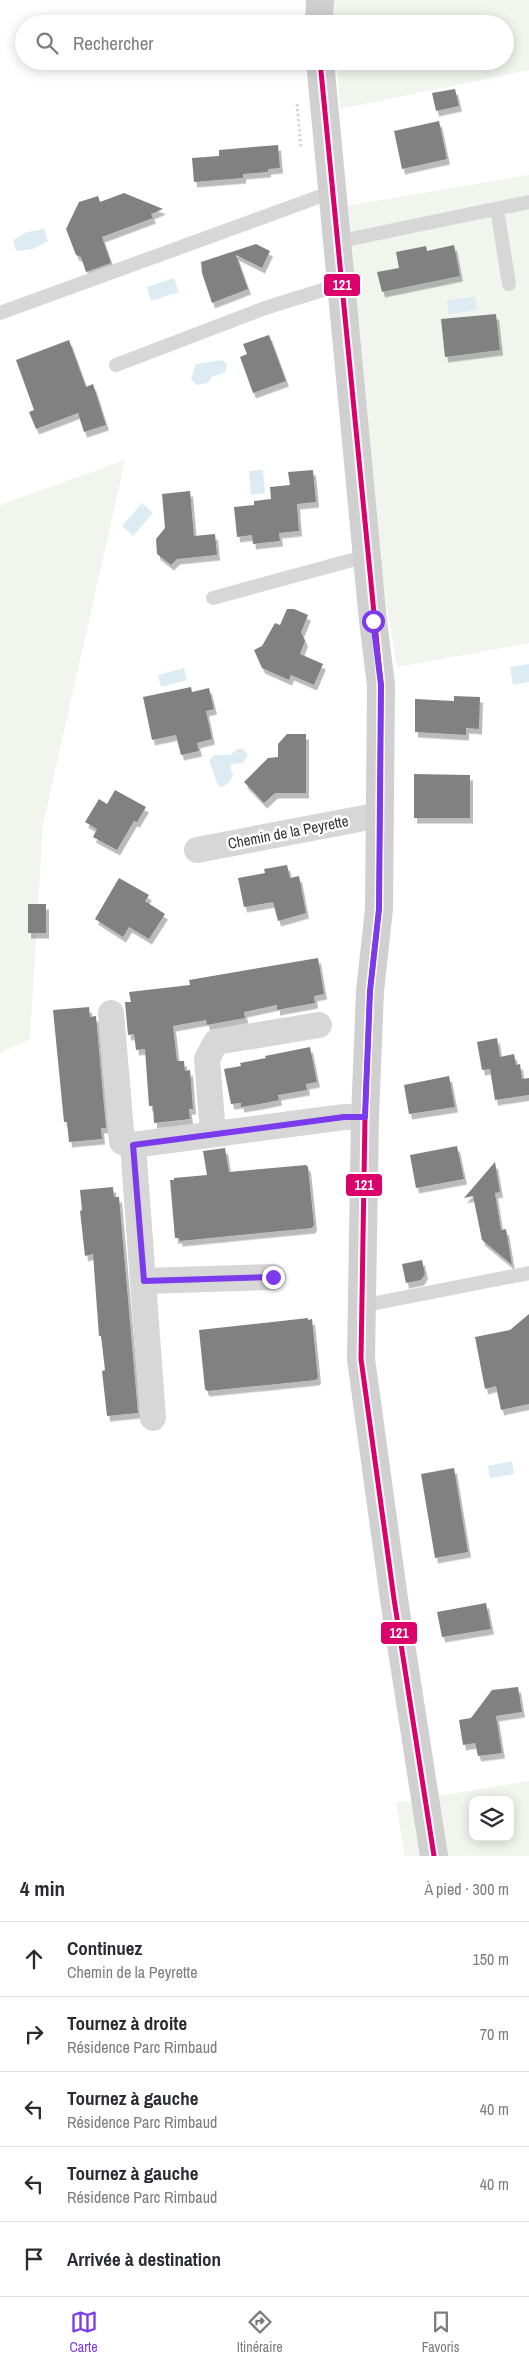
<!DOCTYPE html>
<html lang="fr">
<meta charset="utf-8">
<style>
:root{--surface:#fff;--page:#f2f2f3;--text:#2b2b33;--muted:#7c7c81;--line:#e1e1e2;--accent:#7c3aed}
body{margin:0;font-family:"Archivo Narrow",sans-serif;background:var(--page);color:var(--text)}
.controls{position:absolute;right:15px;bottom:15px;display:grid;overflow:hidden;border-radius:10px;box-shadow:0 2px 12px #0003}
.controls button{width:45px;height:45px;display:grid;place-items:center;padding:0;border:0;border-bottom:1px solid var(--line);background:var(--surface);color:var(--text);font:25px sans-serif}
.stop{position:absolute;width:15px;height:15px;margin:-11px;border:4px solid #7c3aed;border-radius:50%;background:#fff}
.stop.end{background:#7c3aed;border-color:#fff;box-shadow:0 1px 5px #0008}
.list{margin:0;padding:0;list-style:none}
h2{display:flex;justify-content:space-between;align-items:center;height:65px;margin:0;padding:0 20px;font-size:21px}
h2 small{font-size:16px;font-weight:400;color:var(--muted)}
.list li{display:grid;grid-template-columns:32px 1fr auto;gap:15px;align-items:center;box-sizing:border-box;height:75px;padding:0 20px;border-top:1px solid var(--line)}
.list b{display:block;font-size:19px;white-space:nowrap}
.list p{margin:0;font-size:16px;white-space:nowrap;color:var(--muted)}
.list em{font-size:16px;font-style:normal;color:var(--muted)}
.icon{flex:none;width:28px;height:28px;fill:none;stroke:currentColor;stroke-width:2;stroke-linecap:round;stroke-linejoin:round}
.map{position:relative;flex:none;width:529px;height:1856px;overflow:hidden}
.search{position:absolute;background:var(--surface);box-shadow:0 2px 12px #0003;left:15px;right:15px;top:15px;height:55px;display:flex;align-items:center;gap:12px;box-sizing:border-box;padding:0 18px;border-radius:28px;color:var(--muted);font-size:19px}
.sheet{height:440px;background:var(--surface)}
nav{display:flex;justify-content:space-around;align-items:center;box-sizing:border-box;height:70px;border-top:1px solid var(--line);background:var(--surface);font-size:14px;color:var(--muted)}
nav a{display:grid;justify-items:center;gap:2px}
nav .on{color:var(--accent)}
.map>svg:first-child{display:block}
.green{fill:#f1f5ed;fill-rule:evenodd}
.water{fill:#ddebf3}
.building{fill:#818181;filter:url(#shadow)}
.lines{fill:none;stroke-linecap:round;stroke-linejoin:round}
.path{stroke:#d6d6d6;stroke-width:3;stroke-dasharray:2.5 2.5;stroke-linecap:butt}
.lane{stroke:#d7d7d7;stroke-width:14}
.street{stroke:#d7d7d7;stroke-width:26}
.secondary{stroke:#d0d0d0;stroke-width:28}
.bus-1-casing{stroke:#fff;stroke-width:9}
.bus-1{stroke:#dc006b;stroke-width:5}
.route{stroke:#7c3aed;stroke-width:6}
.labels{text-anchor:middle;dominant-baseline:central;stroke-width:5;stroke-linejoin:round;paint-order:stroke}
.street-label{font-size:15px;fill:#333;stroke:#fff}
.line-badge{stroke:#fff;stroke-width:2}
.badge-label{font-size:14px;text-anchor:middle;font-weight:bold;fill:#fff}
</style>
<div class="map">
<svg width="529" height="1856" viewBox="0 0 529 1856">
<defs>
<filter id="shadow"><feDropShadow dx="3" dy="5.5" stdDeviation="0" flood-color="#0004"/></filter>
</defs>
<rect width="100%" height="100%" fill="#fff"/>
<path class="green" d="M334 0H529V70L340 109 337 61H505V24H335Z
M529 175V643L397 667 381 570 348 206Z
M125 460 43 825 30 1039 0 1053V505Z
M529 1781V1856H405L396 1803ZM473 1800H510V1837H473Z"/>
<path class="water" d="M44 229 48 241 33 249 16 251 13 240 27 232Z
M174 278 179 292 151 301 147 287Z
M475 297 477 310 448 314 447 300Z
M223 360 227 365 225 372 212 377 208 383 197 385 191 379 196 364Z
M263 470 265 493 251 495 249 471Z
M142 503 153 513 133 536 122 526Z
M529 664V682L513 685 510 667Z
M184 668 187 680 161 687 158 675Z
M237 749H243L248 754 243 763 232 764 230 768 233 775C231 781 227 786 220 787 214 781 215 772 210 764V759L215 755H230Z
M512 1461 514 1474 490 1478 488 1466Z"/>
<path class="building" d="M455 89 459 106 436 111 432 93Z
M439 121 447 159 402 169 394 131Z
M278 145 280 168 268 169V172L243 174V178L194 182 192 158 219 156V150Z
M124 193 163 209 151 214 153 218 102 237 111 263 86 272 81 257 76 255 66 229 79 202 98 196 100 202Z
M256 244 270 251 262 268 236 255 248 289 212 303 202 273 201 262Z
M454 245 460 276 382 292 377 272 399 268 396 252 426 246 427 251Z
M496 314 500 350 445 357 441 319Z
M269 335 286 381 253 393 240 357 247 354 243 344Z
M69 340 86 387 93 384 106 425 84 432 78 413 36 429 29 412 34 410 16 360Z
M313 470 316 502 297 504 299 531 279 533 280 541 253 544 252 535 237 537 234 507 254 505V501L271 499 270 487 290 485 288 472Z
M190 491 194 536 215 534 217 555 177 559 171 565 157 554 156 539 165 528 162 494Z
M287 609H294L308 615 301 632 305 641 300 654 323 664 314 685 291 675 289 680 262 668 254 650 262 646 275 623 280 625Z
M191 687 192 692 209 688 214 709 206 711 212 739 197 743 199 751 181 755 176 735 152 740 143 697Z
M454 696 480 697 479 729 466 728V735L415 732V699L454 701Z
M287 734H306V793H275L264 803 244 782 268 758 278 757V744Z
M414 774 470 775V818H414Z
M115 790 146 807 137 822 134 821 117 850 93 837 97 829 85 822 99 799 107 804Z
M287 865 290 878 299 876 306 913 278 921 273 902 244 907 238 878 265 873 264 869Z
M119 878 149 895 145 901 165 914 149 939 129 927 123 937 95 919Z
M28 904H46V933H28Z
M318 958 324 994 314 996 315 1003 277 1010V1005L244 1012 245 1018 207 1025 206 1020 173 1026 177 1061H184L185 1071 190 1070 193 1109H189L190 1119 154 1123 153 1106H149L145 1049 136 1050 134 1034 128 1035 125 1002H131L129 992 190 985 189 980Z
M89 1007 90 1017 96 1016 106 1128H101L102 1139 69 1142 67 1122H64L53 1010Z
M497 1038 500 1057 514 1054 516 1065 520 1064 522 1079 529 1078V1095L495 1100 490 1069 482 1070 477 1042Z
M310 1047 317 1082 306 1084 307 1090 278 1095 279 1100 260 1104 241 1107V1103L231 1104 224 1069 241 1066 240 1063 266 1058 265 1056Z
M449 1076 455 1107 409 1114 404 1085Z
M457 1146 464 1179 416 1188 410 1155Z
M225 1148 229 1172 306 1165 308 1167 314 1225 312 1228 180 1241 179 1238H175L170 1180H174V1178L207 1175 203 1151Z
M495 1162 500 1192 495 1193 501 1230 506 1229 512 1265 482 1240 473 1196 464 1198Z
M113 1187 114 1197H119L138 1413 107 1416 102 1371 105 1370 101 1336H99L93 1254 85 1256 80 1211 82 1210 80 1190Z
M422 1260 425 1274 421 1280 406 1283 402 1264Z
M529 1314V1404L501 1410 496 1386 485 1389 475 1337 510 1330Z
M308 1318V1320L312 1319 318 1378 316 1380 207 1391 205 1389 199 1330Z
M454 1468 468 1552 435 1558 421 1474Z
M486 1603 491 1629 442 1637 437 1612Z
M518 1687 522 1712 496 1716 502 1753 478 1756 475 1743 463 1745 459 1720 471 1718 492 1690Z"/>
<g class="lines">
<path class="path" d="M297 104 301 148"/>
<path class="lane" d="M497 209 509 284
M336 242 529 202
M0 313 332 192
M116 365 265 308 342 284
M213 598 367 556
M361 1306 529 1273"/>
<path class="street" d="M197 850 380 815
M111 1013 122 1142 133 1145
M213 1133 207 1059 216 1042 319 1025
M144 1281 273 1277
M153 1418 133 1145 344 1117H365"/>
<path class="secondary" d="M319 24 320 0
M320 61 373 621 381 685 379 909 370 991 365 1117 361 1359 394 1599 434 1856"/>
<g class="bus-1-casing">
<path id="bus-1" d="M320 61 381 685 379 909 370 991 365 1117 361 1359 394 1599 434 1856"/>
</g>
<use href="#bus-1" class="bus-1"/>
</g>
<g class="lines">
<path class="route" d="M273 1277 144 1281 133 1145 344 1117H365L370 991 379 909 381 685 373 621"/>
</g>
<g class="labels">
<g class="street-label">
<text transform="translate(288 832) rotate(-11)">Chemin de la Peyrette</text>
</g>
</g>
<g class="line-badge">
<rect x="323" y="273" width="38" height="24" rx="5" fill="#dc006b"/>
<rect x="345" y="1173" width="38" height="24" rx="5" fill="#dc006b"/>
<rect x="380" y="1621" width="38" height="24" rx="5" fill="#dc006b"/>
</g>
<g class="badge-label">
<text x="342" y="290">121</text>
<text x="364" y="1190">121</text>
<text x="399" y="1638">121</text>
</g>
</svg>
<div class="controls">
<button><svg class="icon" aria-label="layers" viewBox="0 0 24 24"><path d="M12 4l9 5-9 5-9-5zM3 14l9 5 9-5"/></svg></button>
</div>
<div class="stop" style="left:373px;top:621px"></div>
<div class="stop end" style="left:273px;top:1277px"></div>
<div class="search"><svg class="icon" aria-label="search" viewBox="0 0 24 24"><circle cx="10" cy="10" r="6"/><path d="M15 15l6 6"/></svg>Rechercher</div>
</div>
<section class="sheet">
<h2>4 min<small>À pied · 300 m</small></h2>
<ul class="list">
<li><svg class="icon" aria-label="ahead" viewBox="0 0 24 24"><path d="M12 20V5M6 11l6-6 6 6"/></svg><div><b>Continuez</b><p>Chemin de la Peyrette</p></div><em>150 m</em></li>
<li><svg class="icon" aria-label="right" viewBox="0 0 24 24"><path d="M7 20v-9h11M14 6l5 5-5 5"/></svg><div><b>Tournez à droite</b><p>Résidence Parc Rimbaud</p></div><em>70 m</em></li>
<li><svg class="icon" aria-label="left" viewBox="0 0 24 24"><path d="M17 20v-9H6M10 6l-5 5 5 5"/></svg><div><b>Tournez à gauche</b><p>Résidence Parc Rimbaud</p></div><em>40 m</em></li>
<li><svg class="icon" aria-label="left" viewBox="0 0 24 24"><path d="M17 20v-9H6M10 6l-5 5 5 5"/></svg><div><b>Tournez à gauche</b><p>Résidence Parc Rimbaud</p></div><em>40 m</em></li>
<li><svg class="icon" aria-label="arrive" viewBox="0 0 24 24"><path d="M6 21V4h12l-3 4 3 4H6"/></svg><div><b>Arrivée à destination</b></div></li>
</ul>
</section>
<nav>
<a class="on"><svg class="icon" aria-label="map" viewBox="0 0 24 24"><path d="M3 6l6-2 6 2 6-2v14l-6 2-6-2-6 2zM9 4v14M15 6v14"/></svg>Carte</a>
<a><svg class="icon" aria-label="directions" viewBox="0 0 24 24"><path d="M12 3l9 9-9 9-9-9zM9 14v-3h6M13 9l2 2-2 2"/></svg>Itinéraire</a>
<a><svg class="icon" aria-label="saved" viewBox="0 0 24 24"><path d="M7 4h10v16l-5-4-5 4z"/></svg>Favoris</a>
</nav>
